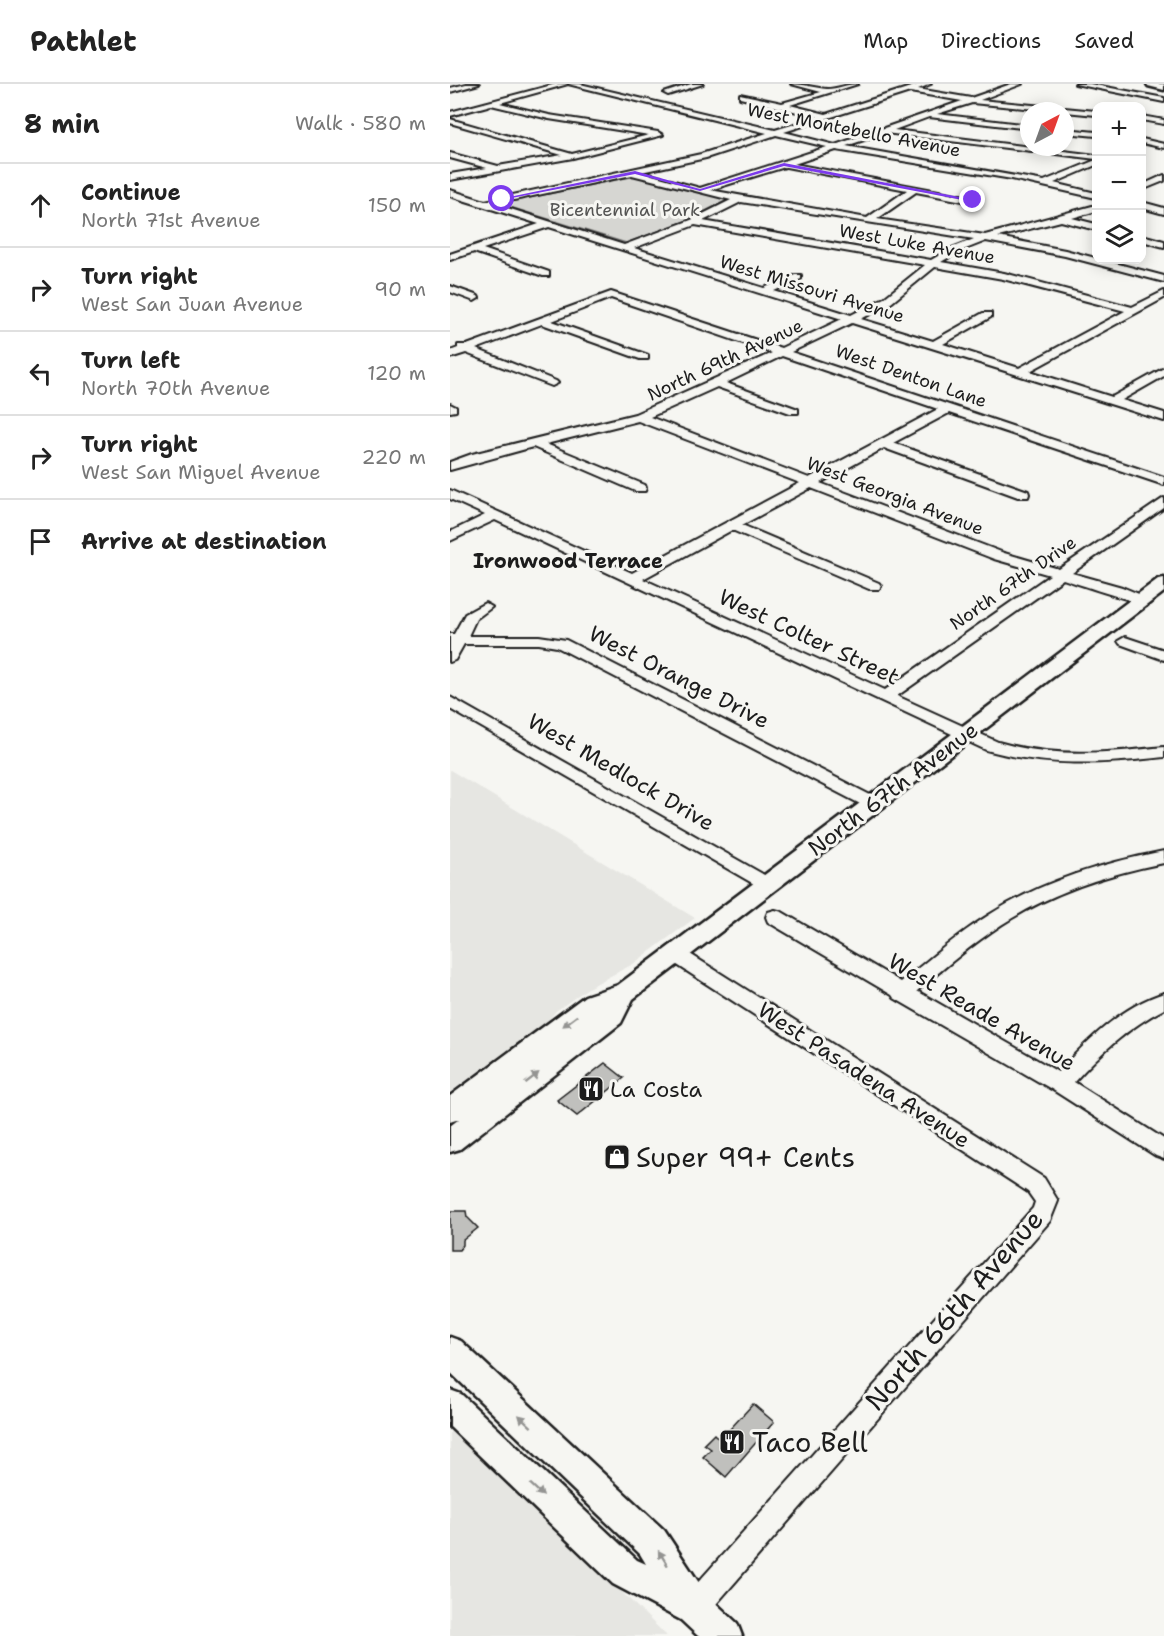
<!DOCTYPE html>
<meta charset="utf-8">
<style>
:root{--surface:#fff;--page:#f2f2f2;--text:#222;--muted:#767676;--line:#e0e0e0}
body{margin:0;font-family:"Shantell Sans",sans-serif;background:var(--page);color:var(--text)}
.controls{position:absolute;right:18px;top:18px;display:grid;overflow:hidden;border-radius:12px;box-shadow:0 3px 15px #0003}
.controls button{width:54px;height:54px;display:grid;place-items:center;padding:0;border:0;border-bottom:2px solid var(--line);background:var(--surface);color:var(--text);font:30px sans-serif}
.compass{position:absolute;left:570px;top:18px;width:54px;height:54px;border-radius:50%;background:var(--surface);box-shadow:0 3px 15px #0003;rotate:41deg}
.stop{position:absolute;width:18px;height:18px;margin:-14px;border:4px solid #7c3aed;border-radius:50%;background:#fff}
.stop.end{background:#7c3aed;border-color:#fff;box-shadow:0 2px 6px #0008}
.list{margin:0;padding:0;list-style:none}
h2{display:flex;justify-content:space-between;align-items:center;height:78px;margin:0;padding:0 24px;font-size:26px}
h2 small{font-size:20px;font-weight:400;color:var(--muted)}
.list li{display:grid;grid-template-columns:39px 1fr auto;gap:18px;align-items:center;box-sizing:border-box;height:84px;padding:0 24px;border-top:2px solid var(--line)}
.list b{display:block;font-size:22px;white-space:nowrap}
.list p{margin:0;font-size:20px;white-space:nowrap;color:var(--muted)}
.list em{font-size:20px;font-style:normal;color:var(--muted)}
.icon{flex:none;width:33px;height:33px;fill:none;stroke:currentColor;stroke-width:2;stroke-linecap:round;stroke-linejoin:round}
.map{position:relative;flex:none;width:714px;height:1552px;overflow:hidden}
header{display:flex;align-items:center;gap:36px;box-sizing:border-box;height:84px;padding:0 30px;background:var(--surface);border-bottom:2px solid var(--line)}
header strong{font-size:28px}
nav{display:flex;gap:33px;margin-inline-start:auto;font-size:21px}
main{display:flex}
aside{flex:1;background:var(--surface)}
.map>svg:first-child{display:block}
.built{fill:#e6e6e2}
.green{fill:#d6d6d2;stroke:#797977;stroke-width:1.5}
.building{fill:#c0c0bd;stroke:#1c1c1c;stroke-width:1.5}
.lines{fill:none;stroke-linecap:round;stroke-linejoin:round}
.minor-casing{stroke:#1c1c1c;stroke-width:4}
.major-casing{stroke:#1c1c1c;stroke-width:5}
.minor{fill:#f6f6f2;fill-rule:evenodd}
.major{fill:#f6f6f2;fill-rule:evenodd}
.oneway{fill:#949492}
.route{fill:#7c3aed}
.labels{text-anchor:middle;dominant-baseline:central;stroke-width:6;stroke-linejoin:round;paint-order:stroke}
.far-street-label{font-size:18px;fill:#1c1c1c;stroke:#f6f6f2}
.far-park-label{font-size:18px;fill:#545453;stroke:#f6f6f2}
.far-neighbourhood-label{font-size:20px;font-weight:bold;fill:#1c1c1c;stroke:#f6f6f2}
.street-label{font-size:22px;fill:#1c1c1c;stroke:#f6f6f2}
.poi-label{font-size:22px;fill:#1c1c1c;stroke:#f6f6f2;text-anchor:start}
.near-poi-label{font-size:27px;fill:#1c1c1c;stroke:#f6f6f2;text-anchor:start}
.near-street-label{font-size:27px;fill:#1c1c1c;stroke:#f6f6f2}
</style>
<header>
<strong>Pathlet</strong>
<nav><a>Map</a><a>Directions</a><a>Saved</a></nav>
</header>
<main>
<aside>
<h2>8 min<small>Walk · 580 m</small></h2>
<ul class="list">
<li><svg class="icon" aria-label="ahead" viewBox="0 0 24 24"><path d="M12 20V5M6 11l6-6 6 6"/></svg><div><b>Continue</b><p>North 71st Avenue</p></div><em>150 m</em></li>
<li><svg class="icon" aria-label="right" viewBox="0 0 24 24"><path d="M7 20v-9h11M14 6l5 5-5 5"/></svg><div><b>Turn right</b><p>West San Juan Avenue</p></div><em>90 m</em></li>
<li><svg class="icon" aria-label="left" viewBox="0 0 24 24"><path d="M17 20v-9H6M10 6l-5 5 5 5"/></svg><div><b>Turn left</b><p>North 70th Avenue</p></div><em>120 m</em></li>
<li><svg class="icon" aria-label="right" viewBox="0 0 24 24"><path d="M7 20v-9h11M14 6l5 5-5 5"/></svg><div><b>Turn right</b><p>West San Miguel Avenue</p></div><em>220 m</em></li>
<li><svg class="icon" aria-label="arrive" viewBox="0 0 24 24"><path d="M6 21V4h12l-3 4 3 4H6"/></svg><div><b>Arrive at destination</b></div></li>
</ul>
</aside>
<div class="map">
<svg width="714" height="1552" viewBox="0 0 714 1552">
<rect width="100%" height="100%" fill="#f6f6f2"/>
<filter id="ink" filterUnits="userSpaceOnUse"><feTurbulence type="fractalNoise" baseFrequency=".0167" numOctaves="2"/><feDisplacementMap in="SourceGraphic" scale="12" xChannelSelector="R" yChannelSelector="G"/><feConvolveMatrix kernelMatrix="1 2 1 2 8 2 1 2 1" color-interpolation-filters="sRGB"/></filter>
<g filter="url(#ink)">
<path class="built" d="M0 686 245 834 183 880 138 904 106 927 78 960 24 991 0 1008Z
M0 1341 67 1406 217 1552H0Z"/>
<path class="green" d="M185 92 279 115 238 136 176 159 50 120Z"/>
<path class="building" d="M155 979 174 994 127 1032 107 1016Z
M0 1127H16L17 1133 28 1144 13 1156V1161L9 1166H0Z
M303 1320 324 1338 276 1393 253 1373 261 1365 254 1360 264 1350 270 1356Z"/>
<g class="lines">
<g class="minor-casing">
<path id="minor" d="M16 0H29L0 8V4Z
M106 0H130L325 46 368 33 290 14V10L332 19 371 8 341 0C354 0 365 4 377 5 387 5 397 0 408 0L340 21 376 30 470 0H481L468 5 521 14 561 0H572L530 16 646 27V31L522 19 487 30 579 41V45L479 33 444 46 646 71V75L435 49 396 62 594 97 646 76V81L604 99 646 109V114L562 95 386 66 344 80 526 114 527 116 523 119 466 108 427 135 535 151 646 121V127L622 134 646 140V146L611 137 548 153 615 166 714 192V198L615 172 536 157 508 168 491 178 554 189 682 223 714 207V214L580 287 662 313 714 284V292L672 316 714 329V337L402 239 341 268 714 393V401L499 329 443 359 578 407 579 410 578 413H568L434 364 370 399 554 469 609 485 714 414V424L622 489 672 503 696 513 698 516 696 519C689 521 626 499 613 495L447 612 548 658C603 674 658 669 714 663V673C651 680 598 683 536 666L45 436 0 457V448L35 431 0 415V406L182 489 350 399 188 337 96 360 195 401 196 404 195 407H185L83 363 0 386V378L22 370 185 330 322 269 161 214 102 237 198 271V275H190L92 240 26 265 106 297 108 299 102 302 16 269 0 274V267L8 264V261H17L161 208 331 264 392 235 99 143 33 165 99 188V192H93L24 168 0 176V170L89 140 0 112V106L35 117 251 70 317 49 118 0 50 19 99 31 208 48 213 51 123 74 0 96V90L37 84 0 74V69L48 82 112 71 0 39V35L122 70 199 51 99 35 41 21 0 32V28ZM460 8 512 17 385 61 334 48ZM326 51 377 63 250 104 191 88 256 74ZM335 83H336L457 106 417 134 260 106ZM182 91 281 116 241 136 174 161 45 120ZM291 118 524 155 502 164 481 176 253 137ZM245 141 475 181 434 214 401 231 324 207 351 195V191H345L314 204 184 164ZM485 183 553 195 675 227 569 284 493 260 541 233V229H533L483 257 411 235 441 219ZM332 272 488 325 359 394 200 333 267 303 340 329H348V325L276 299ZM361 404 544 475 600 491 435 606 193 495 282 446 419 505H429L431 502 429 499 292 441Z
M241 0H253L218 11 214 9Z
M625 0H640L714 14V18Z
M692 32 714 36V40L692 36Z
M615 45 646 48V52L615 49Z
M692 55 714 60V64L692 59Z
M714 91V97L692 106V101Z
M692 118 714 124V130L692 124Z
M692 151 714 157V163L692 157Z
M0 202 28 212 29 214 24 217 0 208Z
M0 320 6 323V327L0 328Z
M35 519 42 523 26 535 18 552H89L116 556 430 716 433 720 430 724H418L107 563 89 560H14L5 576 0 578V550H4L15 530Z
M675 553 714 566V576L670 560 668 557Z
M0 613 323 796 326 800 323 804 317 806 311 804 0 625Z
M714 767V779C657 790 600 809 551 841 521 861 494 884 467 907L608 988C637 957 672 922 714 909V925C679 943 650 969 624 998L714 1055V1075L706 1072 603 1006 444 914 442 911 318 838 316 833 318 828 325 826 332 828 451 898C480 875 508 850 539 831 592 797 653 779 714 767Z
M225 863 232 865 594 1094 608 1117 600 1137 254 1534 244 1538 234 1534 230 1524 234 1514 583 1124 585 1118 578 1108 218 875 215 870 218 865Z"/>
</g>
<g class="major-casing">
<path id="major" d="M697 0H714V6L698 2Z
M714 494V508L183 915 171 939 10 1065 0 1068V1042L9 1035 0 1038V1012L135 912 168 901 708 495Z
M0 1253 11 1257 214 1446 257 1511 287 1539 292 1552H248L231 1536 163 1500 0 1343V1306L11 1310 187 1476 196 1480 190 1470 0 1288Z"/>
</g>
<use href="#minor" class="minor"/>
<use href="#major" class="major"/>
</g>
<defs><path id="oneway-solid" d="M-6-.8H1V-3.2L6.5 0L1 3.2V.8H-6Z" transform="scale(1.5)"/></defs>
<g class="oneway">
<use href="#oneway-solid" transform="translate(120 937) rotate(143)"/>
<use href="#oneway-solid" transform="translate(82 994) rotate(-38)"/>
<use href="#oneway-solid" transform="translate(75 1337) rotate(-137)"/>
<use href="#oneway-solid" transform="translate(87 1406) rotate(43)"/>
<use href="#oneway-solid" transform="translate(213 1474) rotate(-122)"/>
</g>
</g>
<path class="route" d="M334 79 525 116 523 118 334 82 250 107 185 90 52 116 50 115 185 87 250 105Z"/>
<defs>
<g id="restaurant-square" transform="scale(1.35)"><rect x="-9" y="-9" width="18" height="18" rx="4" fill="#1c1c1c" stroke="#f6f6f2"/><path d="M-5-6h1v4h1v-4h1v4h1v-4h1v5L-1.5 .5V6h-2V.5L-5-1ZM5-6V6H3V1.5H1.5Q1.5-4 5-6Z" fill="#fff"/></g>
<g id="shop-square" transform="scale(1.35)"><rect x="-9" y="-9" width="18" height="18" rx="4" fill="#1c1c1c" stroke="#f6f6f2"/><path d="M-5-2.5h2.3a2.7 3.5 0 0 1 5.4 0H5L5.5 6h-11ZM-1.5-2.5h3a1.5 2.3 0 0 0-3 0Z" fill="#fff"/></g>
</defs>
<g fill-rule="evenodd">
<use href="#restaurant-square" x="141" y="1005"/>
<use href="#shop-square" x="167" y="1073"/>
<use href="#restaurant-square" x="282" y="1358"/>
</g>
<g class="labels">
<g class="far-street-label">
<text transform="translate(404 46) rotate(11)">West Montebello Avenue</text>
<text transform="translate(467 160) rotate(10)">West Luke Avenue</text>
<text transform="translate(362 205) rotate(17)">West Missouri Avenue</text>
<text transform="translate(275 276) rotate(-25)">North 69th Avenue</text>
<text transform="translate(461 292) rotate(19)">West Denton Lane</text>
<text transform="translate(445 412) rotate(21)">West Georgia Avenue</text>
<text transform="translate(563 499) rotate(-35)">North 67th Drive</text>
</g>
<g class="far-park-label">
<text x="175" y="126">Bicentennial Park</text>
</g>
<g class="far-neighbourhood-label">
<text x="118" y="477">Ironwood Terrace</text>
</g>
<g class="street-label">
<text transform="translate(359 553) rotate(25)">West Colter Street</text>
<text transform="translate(229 593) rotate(27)">West Orange Drive</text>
<text transform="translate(171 688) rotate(30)">West Medlock Drive</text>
<text transform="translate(443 705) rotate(-37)">North 67th Avenue</text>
<text transform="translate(532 928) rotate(30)">West Reade Avenue</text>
<text transform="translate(414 991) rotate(33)">West Pasadena Avenue</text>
</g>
<g class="poi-label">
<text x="160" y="1005">La Costa</text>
</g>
<g class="near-poi-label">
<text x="186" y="1073">Super 99+ Cents</text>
<text x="302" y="1358">Taco Bell</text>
</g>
<g class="near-street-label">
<text transform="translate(504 1226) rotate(-49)">North 66th Avenue</text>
</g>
</g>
</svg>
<div class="controls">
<button>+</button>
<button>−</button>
<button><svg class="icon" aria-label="layers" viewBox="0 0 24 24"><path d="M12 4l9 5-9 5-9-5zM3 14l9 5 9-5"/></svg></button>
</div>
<svg class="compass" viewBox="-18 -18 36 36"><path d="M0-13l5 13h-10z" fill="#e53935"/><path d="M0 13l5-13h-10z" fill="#767676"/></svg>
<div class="stop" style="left:52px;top:115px"></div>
<div class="stop end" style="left:523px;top:116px"></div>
</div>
</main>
